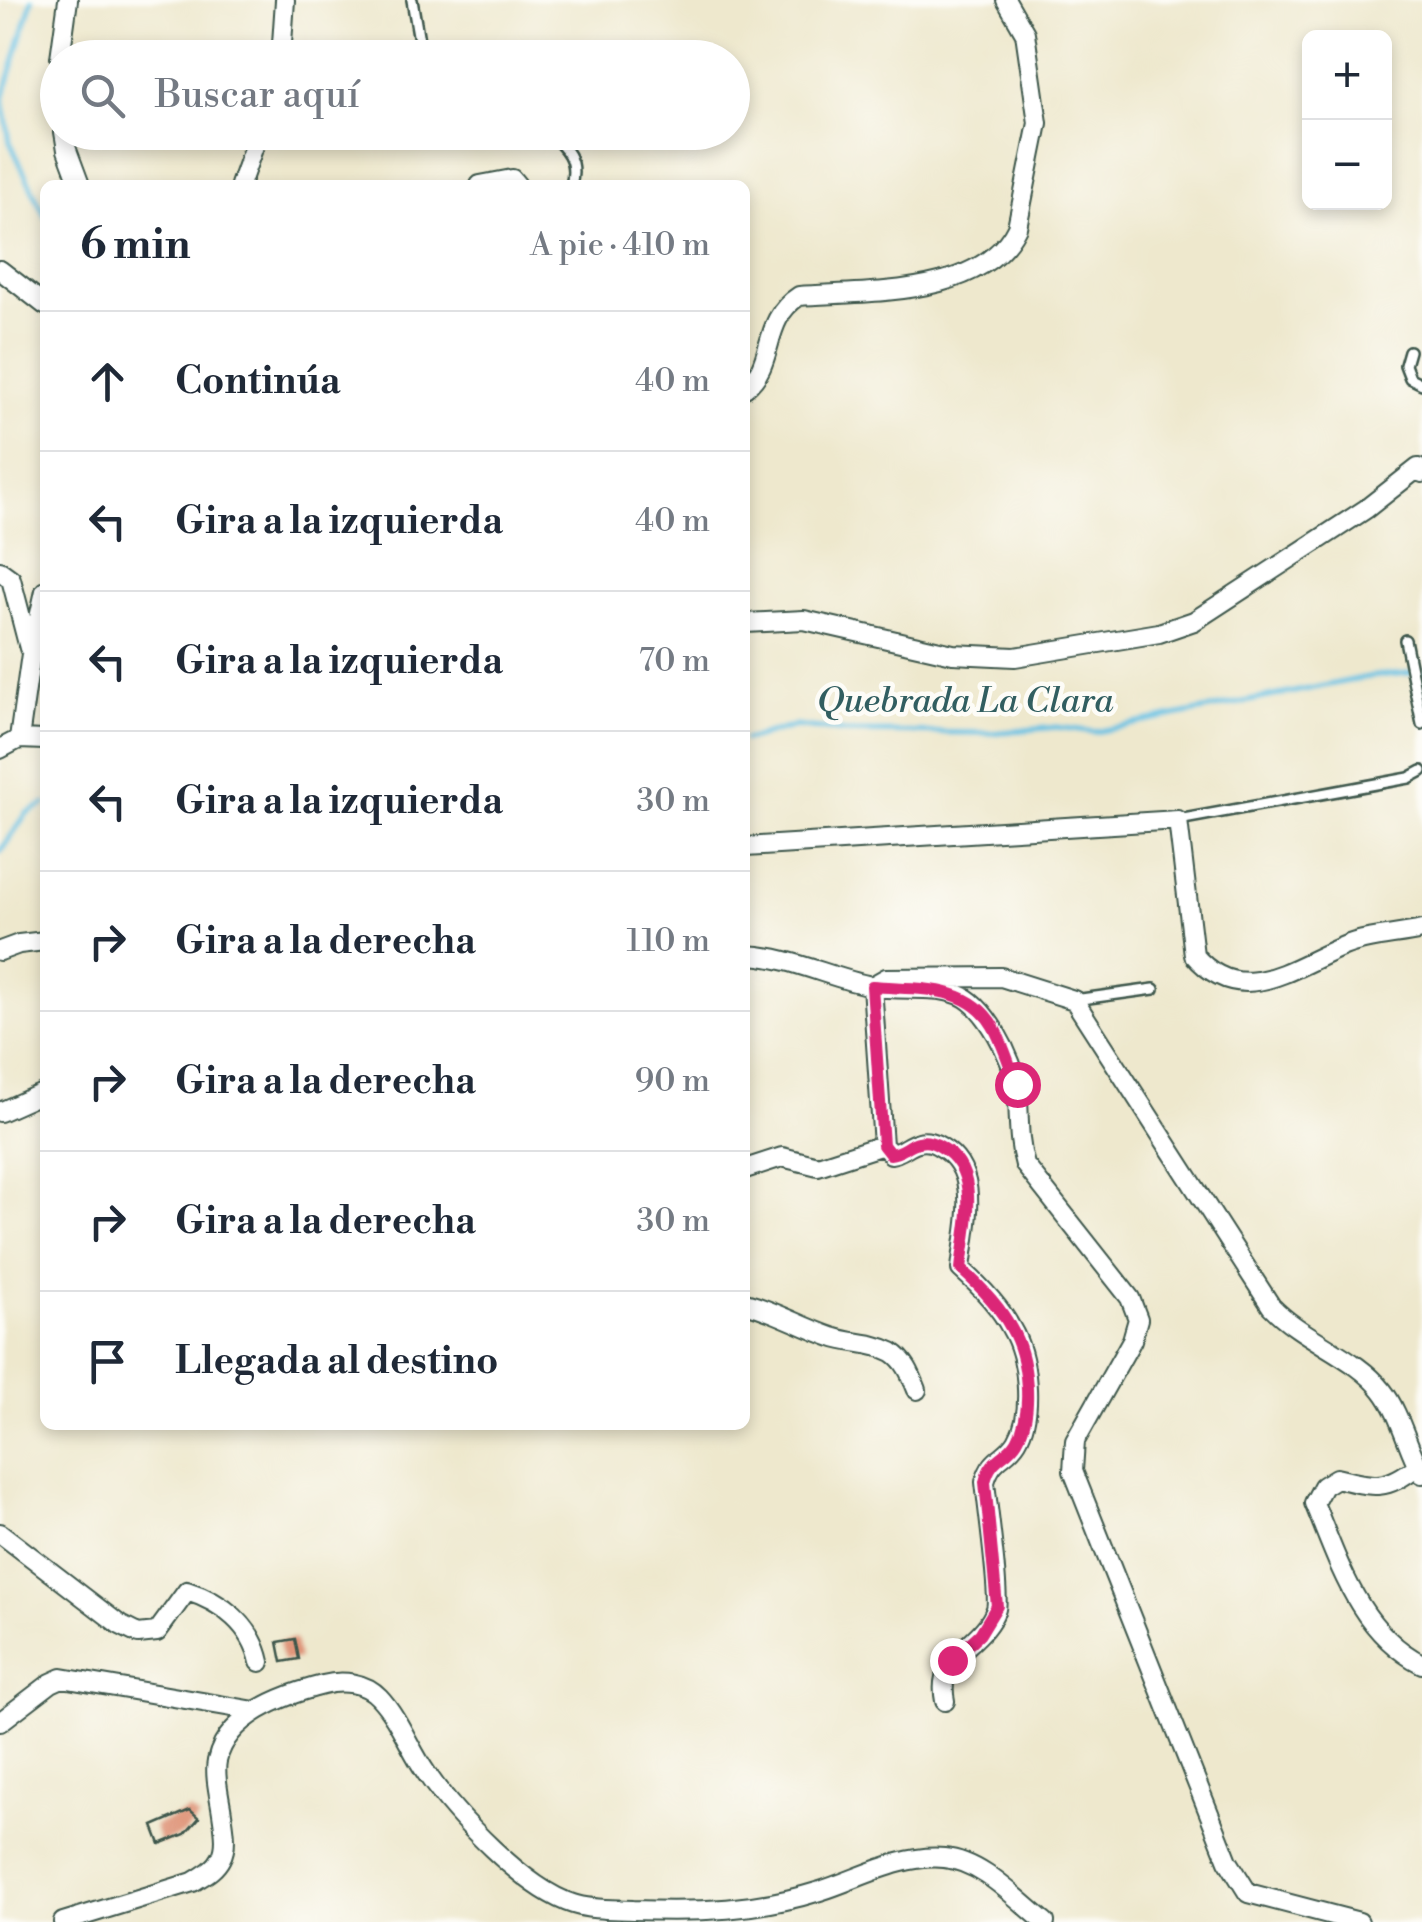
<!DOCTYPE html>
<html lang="es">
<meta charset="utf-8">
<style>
:root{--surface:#fff;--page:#f6f6f7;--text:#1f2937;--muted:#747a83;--line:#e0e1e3}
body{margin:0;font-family:"Libre Bodoni",serif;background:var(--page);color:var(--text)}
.controls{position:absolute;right:30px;top:30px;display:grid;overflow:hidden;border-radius:15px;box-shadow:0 5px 15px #0003}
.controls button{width:90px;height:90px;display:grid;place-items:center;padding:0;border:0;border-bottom:2px solid var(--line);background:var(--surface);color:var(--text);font:50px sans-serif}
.stop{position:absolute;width:30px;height:30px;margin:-22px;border:8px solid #db2777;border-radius:50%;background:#fff}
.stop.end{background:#db2777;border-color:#fff;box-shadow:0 2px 10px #0008}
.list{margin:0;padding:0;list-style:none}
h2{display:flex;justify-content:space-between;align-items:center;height:130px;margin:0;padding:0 40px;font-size:42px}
h2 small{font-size:32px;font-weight:400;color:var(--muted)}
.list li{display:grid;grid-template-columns:65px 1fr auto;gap:30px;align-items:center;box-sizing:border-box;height:140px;padding:0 40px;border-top:2px solid var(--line)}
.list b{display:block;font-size:38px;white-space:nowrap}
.list em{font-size:32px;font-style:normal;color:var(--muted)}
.icon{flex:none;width:55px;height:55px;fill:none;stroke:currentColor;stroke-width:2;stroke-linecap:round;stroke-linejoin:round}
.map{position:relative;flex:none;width:1422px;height:1922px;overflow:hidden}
.search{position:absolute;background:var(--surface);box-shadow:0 5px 15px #0003;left:40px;top:40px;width:710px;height:110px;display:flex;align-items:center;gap:25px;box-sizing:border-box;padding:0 35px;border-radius:55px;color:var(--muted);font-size:38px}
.panel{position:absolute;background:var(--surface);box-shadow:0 5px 15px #0003;left:40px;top:180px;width:710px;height:1250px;border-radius:15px}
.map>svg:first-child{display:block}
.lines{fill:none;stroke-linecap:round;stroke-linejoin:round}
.stream{stroke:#67c2e4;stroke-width:5}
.building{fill:#de9174}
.service-casing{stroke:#3e574b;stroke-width:14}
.minor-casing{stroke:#3e574b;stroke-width:22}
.service{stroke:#fff;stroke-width:9}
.minor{stroke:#fff;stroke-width:18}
.route{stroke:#db2777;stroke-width:12}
.labels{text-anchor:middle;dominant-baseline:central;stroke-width:9;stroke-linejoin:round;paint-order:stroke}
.water-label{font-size:35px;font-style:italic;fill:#315e60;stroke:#fdfcf7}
</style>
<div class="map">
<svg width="1422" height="1922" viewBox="0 0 1422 1922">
<rect width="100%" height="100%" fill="#fdfcf7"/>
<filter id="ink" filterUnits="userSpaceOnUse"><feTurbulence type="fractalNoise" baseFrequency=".01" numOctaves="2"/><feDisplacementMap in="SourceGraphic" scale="20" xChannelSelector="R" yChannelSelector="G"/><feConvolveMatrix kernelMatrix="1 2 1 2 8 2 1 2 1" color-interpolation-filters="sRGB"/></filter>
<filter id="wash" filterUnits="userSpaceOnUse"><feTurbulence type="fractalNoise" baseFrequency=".0048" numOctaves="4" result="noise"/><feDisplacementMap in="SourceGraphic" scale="40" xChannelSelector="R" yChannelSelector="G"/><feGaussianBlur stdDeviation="2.25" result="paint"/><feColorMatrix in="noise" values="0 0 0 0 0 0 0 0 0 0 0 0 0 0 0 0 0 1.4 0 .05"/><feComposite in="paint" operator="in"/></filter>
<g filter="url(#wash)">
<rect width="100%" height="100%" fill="#eee8cd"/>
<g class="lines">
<path class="stream" d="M32 0 3 99 10 142 45 216
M745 740 795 726 846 732 991 733 1057 727 1095 732 1373 676 1422 672
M0 852 27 813 45 804"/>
</g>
<g id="blocks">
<path class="building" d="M295 1639 299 1659 282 1662 278 1642Z
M190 1810 199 1818 185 1834 160 1844 153 1826Z"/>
</g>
</g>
<g filter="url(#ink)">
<use href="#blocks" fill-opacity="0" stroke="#3e574b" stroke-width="2.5"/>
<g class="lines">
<g class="service-casing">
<path id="service" d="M412 0 422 58
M548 132C566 148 578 160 571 185
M1409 351 1405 365 1410 378 1422 384
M1405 640 1422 724
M1178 820 1409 778 1422 771
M1074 1000 1154 989"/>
</g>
<g class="minor-casing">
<path id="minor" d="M60 58 68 0
M281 58 285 0
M58 78V85
M64 132 67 150 80 185
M240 185 259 132
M480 185 512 179 517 185
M0 270 45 305
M745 388C777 363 760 321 799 296 867 291 983 298 1017 227L1038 123 1025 33 1006 0
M0 571 11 579 29 648
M745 623 804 620 953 654 1015 657 1159 633 1194 621 1366 509 1418 468 1422 473
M19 739 31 654 45 591
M0 749 19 739 45 740
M745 847 1178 820 1194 955C1241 1010 1292 967 1344 946 1368 936 1397 936 1422 930
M0 951 19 944 45 941
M745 955C790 956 829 978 872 986 899 992 931 985 957 994 985 1003 1014 1060 1017 1088 1020 1115 1017 1138 1025 1165L1130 1298 1138 1319 1132 1340 1075 1441 1073 1471 1228 1861 1248 1893 1359 1922
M0 1112 45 1092
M745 1169 782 1157 818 1166 883 1145
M745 1303C776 1311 802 1327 832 1337 851 1344 873 1342 892 1352 906 1361 911 1375 917 1390
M1417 1466C1387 1491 1373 1487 1336 1478L1323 1486 1314 1503C1339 1563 1359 1632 1422 1664
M0 1533 120 1625 138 1634 157 1632 187 1591C222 1602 252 1625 260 1662
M945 1701C935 1652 982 1648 996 1609 1000 1595 987 1503 985 1482 992 1456 1006 1459 1017 1441 1034 1412 1028 1356 1011 1328 999 1305 980 1286 961 1269 965 1227 983 1171 941 1147 935 1143 926 1140 919 1142 908 1144 902 1153 891 1154L883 1145 872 986 886 978 1001 977 1074 1000 1271 1306C1302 1339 1357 1357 1382 1390 1401 1414 1407 1448 1422 1474
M0 1722 51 1683 62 1678 255 1711
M63 1922 193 1882C204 1875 215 1870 221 1858 228 1846 224 1827 222 1813 220 1798 214 1776 217 1761 227 1716 283 1695 323 1685 342 1680 365 1682 379 1697 399 1718 410 1750 427 1774 455 1815 525 1889 573 1904 591 1910 614 1909 633 1910 699 1912 756 1911 820 1891 859 1879 901 1854 944 1858 982 1861 1016 1899 1045 1922"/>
</g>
<use href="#service" class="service"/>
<use href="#minor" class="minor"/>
</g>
</g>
<g class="lines" filter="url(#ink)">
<path class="route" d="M952 1660 980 1634 997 1606 985 1482C991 1456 1006 1459 1017 1441 1034 1412 1028 1357 1011 1328 999 1305 980 1286 961 1269 965 1227 983 1171 941 1147 935 1143 926 1140 919 1142 908 1144 902 1153 890 1154L883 1145 872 986C916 990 968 983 993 1026 1003 1043 1009 1065 1017 1084"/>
</g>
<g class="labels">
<g class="water-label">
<text x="965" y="701">Quebrada La Clara</text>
</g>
</g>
</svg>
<div class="controls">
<button>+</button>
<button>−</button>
</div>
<div class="stop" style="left:1017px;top:1084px"></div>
<div class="stop end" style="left:952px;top:1660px"></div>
<div class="search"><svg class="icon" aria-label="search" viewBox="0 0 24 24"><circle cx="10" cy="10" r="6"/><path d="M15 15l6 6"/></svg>Buscar aquí</div>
<section class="panel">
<h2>6 min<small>A pie · 410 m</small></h2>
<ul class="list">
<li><svg class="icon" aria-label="ahead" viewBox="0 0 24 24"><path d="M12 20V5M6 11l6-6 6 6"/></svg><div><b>Continúa</b></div><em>40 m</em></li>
<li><svg class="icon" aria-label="left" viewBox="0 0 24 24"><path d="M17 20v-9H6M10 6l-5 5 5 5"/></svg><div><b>Gira a la izquierda</b></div><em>40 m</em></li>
<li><svg class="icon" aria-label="left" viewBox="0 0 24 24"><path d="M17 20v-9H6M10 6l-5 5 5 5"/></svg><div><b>Gira a la izquierda</b></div><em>70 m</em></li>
<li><svg class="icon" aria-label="left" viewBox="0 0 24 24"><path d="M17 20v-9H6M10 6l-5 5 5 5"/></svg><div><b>Gira a la izquierda</b></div><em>30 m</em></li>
<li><svg class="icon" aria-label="right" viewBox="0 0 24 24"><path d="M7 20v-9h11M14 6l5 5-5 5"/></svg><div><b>Gira a la derecha</b></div><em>110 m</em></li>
<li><svg class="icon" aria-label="right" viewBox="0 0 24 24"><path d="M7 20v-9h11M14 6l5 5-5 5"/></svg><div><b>Gira a la derecha</b></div><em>90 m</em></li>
<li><svg class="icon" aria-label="right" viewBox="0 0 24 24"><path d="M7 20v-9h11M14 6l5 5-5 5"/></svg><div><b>Gira a la derecha</b></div><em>30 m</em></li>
<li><svg class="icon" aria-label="arrive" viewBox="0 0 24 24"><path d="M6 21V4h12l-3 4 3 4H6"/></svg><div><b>Llegada al destino</b></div></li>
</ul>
</section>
</div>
